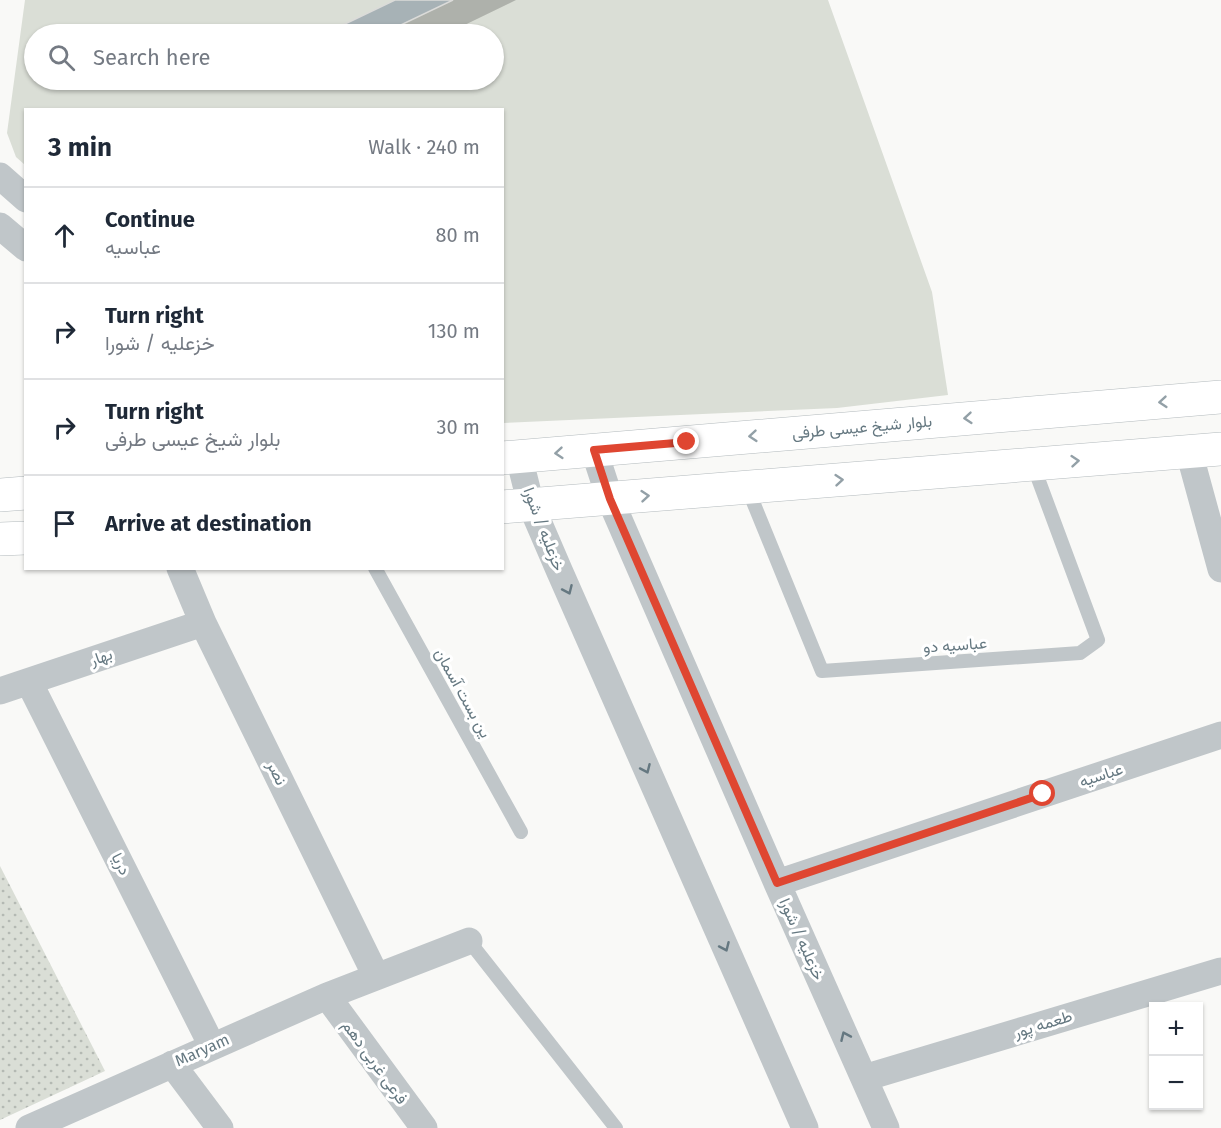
<!DOCTYPE html>
<meta charset="utf-8">
<style>
:root{--surface:#fff;--page:#f6f6f7;--text:#1f2937;--muted:#747a83;--line:#e0e1e3}
body{margin:0;font-family:"Fira Sans",Vazirmatn,sans-serif;background:var(--page);color:var(--text)}
.controls{position:absolute;right:18px;bottom:18px;display:grid;overflow:hidden;border-radius:0px;box-shadow:0 2px 4px #0004}
.controls button{width:54px;height:54px;display:grid;place-items:center;padding:0;border:0;border-bottom:2px solid var(--line);background:var(--surface);color:var(--text);font:30px sans-serif}
.stop{position:absolute;width:18px;height:18px;margin:-14px;border:4px solid #df4631;border-radius:50%;background:#fff}
.stop.end{background:#df4631;border-color:#fff;box-shadow:0 2px 6px #0008}
.list{margin:0;padding:0;list-style:none}
h2{display:flex;justify-content:space-between;align-items:center;height:78px;margin:0;padding:0 24px;font-size:26px}
h2 small{font-size:20px;font-weight:400;color:var(--muted)}
.list li{display:grid;grid-template-columns:39px 1fr auto;gap:18px;align-items:center;box-sizing:border-box;height:96px;padding:0 24px;border-top:2px solid var(--line)}
.list b{display:block;font-size:22px;white-space:nowrap}
.list p{margin:0;font-size:20px;white-space:nowrap;color:var(--muted)}
.list em{font-size:20px;font-style:normal;color:var(--muted)}
.icon{flex:none;width:33px;height:33px;fill:none;stroke:currentColor;stroke-width:2;stroke-linecap:round;stroke-linejoin:round}
.map{position:relative;flex:none;width:1221px;height:1128px;overflow:hidden}
.search{position:absolute;background:var(--surface);box-shadow:0 2px 4px #0004;left:24px;top:24px;width:480px;height:66px;display:flex;align-items:center;gap:15px;box-sizing:border-box;padding:0 21px;border-radius:33px;color:var(--muted);font-size:22px}
.panel{position:absolute;background:var(--surface);box-shadow:0 2px 4px #0004;left:24px;top:108px;width:480px;height:462px;border-radius:0px}
.map>svg:first-child{display:block}
.grass{fill:#daded6;fill-rule:evenodd}
.park{fill:url(#park-dots)}
.shadow{fill:#0003}
.building{fill:#a7b2b6;stroke:#dbdbd9;stroke-width:1.5}
.lines{fill:none;stroke-linecap:round;stroke-linejoin:round}
.secondary-casing{stroke:#b3babd;stroke-width:34}
.service{stroke:#c0c6c9;stroke-width:14}
.minor{stroke:#c0c6c9;stroke-width:27}
.secondary{stroke:#fff;stroke-width:33}
.oneway{stroke:#93a0a7}
.oneway2{stroke:#657881}
.route{stroke:#df4631;stroke-width:8}
.labels{text-anchor:middle;dominant-baseline:central;stroke-width:6;stroke-linejoin:round;paint-order:stroke}
.street-label{font-size:16px;fill:#657881;stroke:#fff}
</style>
<div class="map">
<svg width="1221" height="1128" viewBox="0 0 1221 1128">
<defs>
<pattern id="park-dots" width="8" height="8" patternUnits="userSpaceOnUse" patternTransform="scale(1.5)"><rect width="8" height="8" fill="#daded6"/><path d="M2 2h.1M6 6h.1" fill="none" stroke="#b4b9b3" stroke-width="1.8" stroke-linecap="round"/></pattern>
</defs>
<rect width="100%" height="100%" fill="#f9f9f7"/>
<path class="grass" d="M25 0H828L932 292 948 395 837 408 503 423 502 110H26L25 165 16 157 7 133ZM34 34H494V80H34Z"/>
<path class="park" d="M0 866 105 1071 0 1120Z"/>
<path class="shadow" d="M398 0H516L446 34H328Z
M328 80H354L340 86Z"/>
<path class="building" d="M395 0H453L382 34H324Z"/>
<g class="lines">
<g class="secondary-casing">
<path id="secondary" d="M502 458 1221 397
M0 495 26 493
M502 507 1221 449
M0 539 26 538"/>
</g>
<path class="service" d="M747 487 822 671 1080 653 1098 640 1033 465
M375 568 521 832
M469 941 616 1128"/>
<path class="minor" d="M0 176 26 199
M0 226 26 248
M594 450 610 499 777 883 886 1128
M1189 452 1221 569
M519 457 531 505 559 570 805 1128
M180 568 203 623 376 976
M29 682 212 1046
M0 691 203 623
M777 883 1221 735
M327 996 424 1128
M172 1064 220 1128
M864 1078 1221 971
M29 1128 327 996 469 941"/>
<use href="#secondary" class="secondary"/>
</g>
<defs><path id="oneway-chevron" d="M-2-3.5L2.5 0L-2 3.5" fill="none" stroke-width="1.6" stroke-linecap="round" stroke-linejoin="round" transform="scale(1.5)"/></defs>
<g class="oneway">
<use href="#oneway-chevron" transform="translate(1163 402) rotate(175)"/>
<use href="#oneway-chevron" transform="translate(968 418) rotate(175)"/>
<use href="#oneway-chevron" transform="translate(753 436) rotate(175)"/>
<use href="#oneway-chevron" transform="translate(559 453) rotate(175)"/>
<use href="#oneway-chevron" transform="translate(1075 461) rotate(-5)"/>
<use href="#oneway-chevron" transform="translate(839 480) rotate(-5)"/>
<use href="#oneway-chevron" transform="translate(645 496) rotate(-5)"/>
</g>
<g class="oneway2">
<use href="#oneway-chevron" transform="translate(568 590) rotate(66)"/>
<use href="#oneway-chevron" transform="translate(646 769) rotate(66)"/>
<use href="#oneway-chevron" transform="translate(725 947) rotate(66)"/>
<use href="#oneway-chevron" transform="translate(845 1036) rotate(-114)"/>
</g>
<g class="lines">
<path class="route" d="M687 442 594 450 610 499 777 883 1043 794"/>
</g>
<g class="labels">
<g class="street-label">
<text transform="translate(862 427) rotate(-5)">بلوار شیخ عیسی طرفی</text>
<text transform="translate(544 529) rotate(69)">خزعلیه / شورا</text>
<text transform="translate(955 645) rotate(-4)">عباسیه دو</text>
<text transform="translate(101 657) rotate(-19)">بهار</text>
<text transform="translate(463 693) rotate(61)">ین بست آسمان</text>
<text transform="translate(277 773) rotate(64)">نصر</text>
<text transform="translate(1101 775) rotate(-18)">عباسیه</text>
<text transform="translate(121 864) rotate(63)">دریا</text>
<text transform="translate(802 939) rotate(66)">خزعلیه / شورا</text>
<text transform="translate(1043 1024) rotate(-17)">طعمه پور</text>
<text transform="translate(202 1050) rotate(-24)">Maryam</text>
<text transform="translate(375 1062) rotate(54)">فرعی غربی دهم</text>
</g>
</g>
</svg>
<div class="controls">
<button>+</button>
<button>−</button>
</div>
<div class="stop" style="left:1043px;top:794px"></div>
<div class="stop end" style="left:687px;top:442px"></div>
<div class="search"><svg class="icon" aria-label="search" viewBox="0 0 24 24"><circle cx="10" cy="10" r="6"/><path d="M15 15l6 6"/></svg>Search here</div>
<section class="panel">
<h2>3 min<small>Walk · 240 m</small></h2>
<ul class="list">
<li><svg class="icon" aria-label="ahead" viewBox="0 0 24 24"><path d="M12 20V5M6 11l6-6 6 6"/></svg><div><b>Continue</b><p>عباسیه</p></div><em>80 m</em></li>
<li><svg class="icon" aria-label="right" viewBox="0 0 24 24"><path d="M7 20v-9h11M14 6l5 5-5 5"/></svg><div><b>Turn right</b><p>خزعلیه / شورا</p></div><em>130 m</em></li>
<li><svg class="icon" aria-label="right" viewBox="0 0 24 24"><path d="M7 20v-9h11M14 6l5 5-5 5"/></svg><div><b>Turn right</b><p>بلوار شیخ عیسی طرفی</p></div><em>30 m</em></li>
<li><svg class="icon" aria-label="arrive" viewBox="0 0 24 24"><path d="M6 21V4h12l-3 4 3 4H6"/></svg><div><b>Arrive at destination</b></div></li>
</ul>
</section>
</div>
